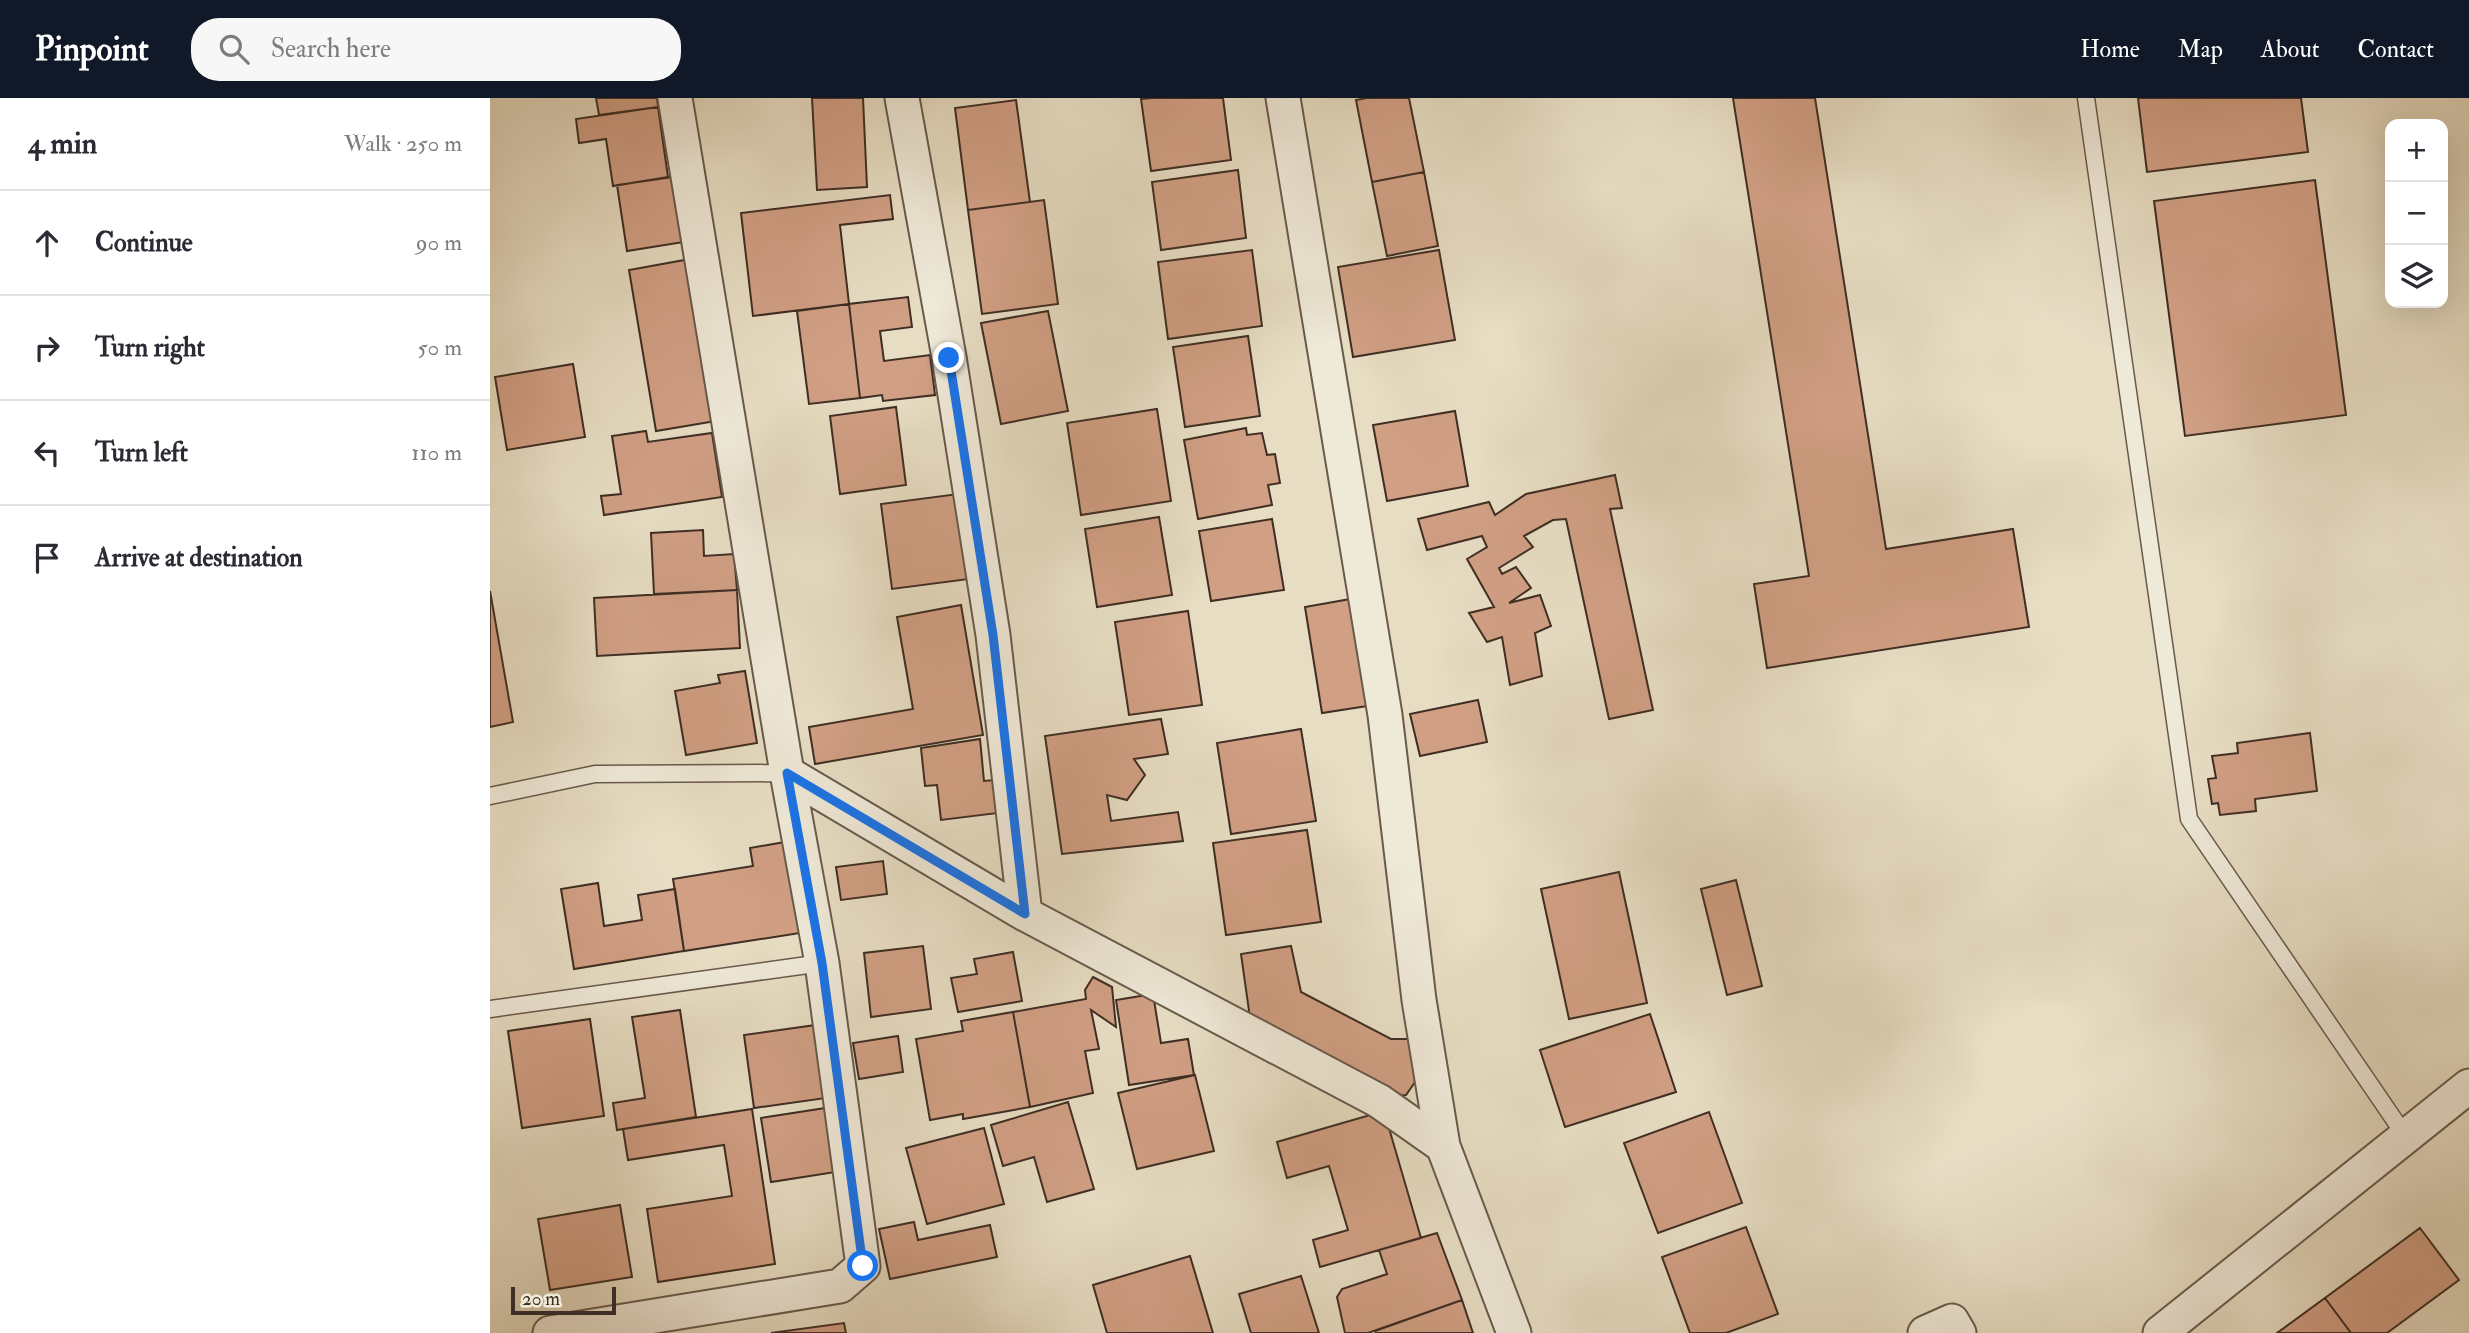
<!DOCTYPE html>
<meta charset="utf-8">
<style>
:root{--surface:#fff;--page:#f7f7f7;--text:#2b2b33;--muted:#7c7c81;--line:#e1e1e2;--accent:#111827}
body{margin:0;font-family:"IM FELL Double Pica",serif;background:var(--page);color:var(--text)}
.controls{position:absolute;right:21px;top:21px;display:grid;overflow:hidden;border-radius:14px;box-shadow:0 7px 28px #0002}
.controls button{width:63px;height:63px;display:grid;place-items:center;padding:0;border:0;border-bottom:2px solid var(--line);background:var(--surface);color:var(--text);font:35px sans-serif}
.scale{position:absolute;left:21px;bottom:18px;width:105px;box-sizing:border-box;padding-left:7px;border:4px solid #3f2e24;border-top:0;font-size:19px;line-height:24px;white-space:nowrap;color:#3f2e24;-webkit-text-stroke:5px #efe9d8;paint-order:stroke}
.stop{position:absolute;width:21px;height:21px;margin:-16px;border:5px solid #1a73e8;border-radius:50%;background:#fff}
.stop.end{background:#1a73e8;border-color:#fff;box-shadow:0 2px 7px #0008}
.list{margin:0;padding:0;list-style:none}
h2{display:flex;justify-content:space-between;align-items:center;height:91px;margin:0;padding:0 28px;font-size:30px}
h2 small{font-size:23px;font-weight:400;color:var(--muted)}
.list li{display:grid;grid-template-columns:46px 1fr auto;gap:21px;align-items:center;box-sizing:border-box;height:105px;padding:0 28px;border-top:2px solid var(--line)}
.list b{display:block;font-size:26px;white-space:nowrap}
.list em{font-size:23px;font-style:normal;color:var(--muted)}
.icon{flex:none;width:38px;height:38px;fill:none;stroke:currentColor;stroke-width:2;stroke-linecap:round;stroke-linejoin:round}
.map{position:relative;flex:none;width:1979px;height:1235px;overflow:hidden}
header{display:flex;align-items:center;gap:42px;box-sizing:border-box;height:98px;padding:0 35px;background:var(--accent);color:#fff}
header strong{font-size:33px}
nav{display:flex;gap:38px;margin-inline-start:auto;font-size:24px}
.search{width:490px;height:63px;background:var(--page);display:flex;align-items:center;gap:18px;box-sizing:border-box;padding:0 24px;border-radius:28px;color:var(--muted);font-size:26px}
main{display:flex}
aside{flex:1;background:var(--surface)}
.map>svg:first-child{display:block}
.building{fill:#d19f84;stroke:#3f2e24;stroke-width:2}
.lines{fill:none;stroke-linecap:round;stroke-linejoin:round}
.service-casing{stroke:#695a4c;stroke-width:19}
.minor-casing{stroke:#695a4c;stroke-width:37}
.service{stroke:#efe9d8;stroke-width:16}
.minor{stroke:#efe9d8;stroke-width:33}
.route{stroke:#1a73e8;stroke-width:9}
</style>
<header>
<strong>Pinpoint</strong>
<div class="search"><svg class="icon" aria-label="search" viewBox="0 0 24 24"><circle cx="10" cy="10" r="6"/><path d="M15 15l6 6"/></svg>Search here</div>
<nav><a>Home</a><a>Map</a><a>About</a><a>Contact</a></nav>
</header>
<main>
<aside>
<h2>4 min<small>Walk · 250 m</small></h2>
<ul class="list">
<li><svg class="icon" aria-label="ahead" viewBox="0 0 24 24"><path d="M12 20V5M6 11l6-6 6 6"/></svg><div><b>Continue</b></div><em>90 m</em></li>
<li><svg class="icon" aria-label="right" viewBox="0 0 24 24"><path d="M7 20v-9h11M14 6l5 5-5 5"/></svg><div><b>Turn right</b></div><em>50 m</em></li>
<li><svg class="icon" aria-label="left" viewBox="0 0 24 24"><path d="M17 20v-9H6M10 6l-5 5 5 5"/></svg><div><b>Turn left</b></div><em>110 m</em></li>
<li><svg class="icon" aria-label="arrive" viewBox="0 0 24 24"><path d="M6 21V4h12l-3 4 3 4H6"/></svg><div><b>Arrive at destination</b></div></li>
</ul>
</aside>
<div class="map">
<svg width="1979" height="1235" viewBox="0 0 1979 1235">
<rect width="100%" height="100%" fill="#e7ddc3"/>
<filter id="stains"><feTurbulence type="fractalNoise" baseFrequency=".00286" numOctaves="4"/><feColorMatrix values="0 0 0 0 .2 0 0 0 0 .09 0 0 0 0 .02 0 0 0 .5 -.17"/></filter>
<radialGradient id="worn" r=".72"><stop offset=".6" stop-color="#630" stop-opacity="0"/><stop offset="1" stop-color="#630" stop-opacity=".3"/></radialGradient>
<path class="building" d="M106 0H167L168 9 109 17Z
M322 0H373L377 89 327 92Z
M662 0H733L741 62 661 73 651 1Z
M877 0H919L934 74 882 84 866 2Z
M1243 0H1325L1396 451 1523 431 1539 529 1277 570 1264 486 1319 478Z
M1648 0H1811L1818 54 1657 74Z
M526 2 540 104 478 112 465 10Z
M168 9 178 79 123 88 116 41 89 45 86 21Z
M748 72 756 140 671 152 662 84Z
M934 74 948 148 897 158 882 84Z
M190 78 200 143 137 153 127 87Z
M1825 82 1856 317 1695 338 1664 103Z
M400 97 403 121 350 127 359 206 263 218 251 115Z
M554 102 568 206 492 216 478 112Z
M762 152 772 228 678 241 668 164Z
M949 152 965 242 863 259 848 169Z
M200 161 226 323 166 333 139 172Z
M418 199 422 229 390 233 394 263 440 257 445 297 393 303 392 297 370 300 359 206Z
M359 206 370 300 319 306 307 213Z
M558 213 578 313 511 326 491 225Z
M758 238 770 318 695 329 683 249Z
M83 266 95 339 17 352 5 279Z
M406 309 416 387 350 396 340 318Z
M667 311 681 403 591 417 577 325Z
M965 313 978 388 897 403 883 327Z
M756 330 757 337 772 335 777 357 785 356 790 385 778 387 782 407 708 421 694 342Z
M156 333 158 344 222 335 232 399 114 417 111 398 131 396 122 338Z
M1125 377 1132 410 1120 411 1163 612 1119 621 1076 421 1063 422 1034 438 1043 449 1009 470 1012 476 1026 469 1041 490 1019 505 1050 497 1061 528 1045 535 1052 578 1020 587 1012 539 997 544 979 515 1004 509 977 461 997 449 992 438 937 452 928 421 999 404 1005 417 1036 396Z
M468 396 479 481 402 491 391 406Z
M669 419 682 497 607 509 595 431Z
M782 421 794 492 721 503 709 433Z
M213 432 214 458 244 456 247 492 164 496 161 435Z
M247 492 250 550 107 558 104 500Z
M0 493 23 624 0 629Z
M866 500 884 607 832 615 815 509Z
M471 507 493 637 325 666 319 629 423 611 407 519Z
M698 513 712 607 639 617 625 524Z
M255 573 267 645 196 657 185 593 230 585 228 577Z
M988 602 997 644 930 658 920 616Z
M671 621 678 656 644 661 655 677 637 702 617 697 621 723 688 714 693 743 572 756 555 638Z
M811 631 826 723 741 736 727 645Z
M1820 635 1827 693 1765 701 1766 713 1730 717 1728 705 1722 706 1718 681 1726 680 1722 658 1748 655 1747 645Z
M490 641 494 683 504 682 508 715 451 722 447 687 435 688 431 650Z
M817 732 831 824 736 837 723 745Z
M295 744 310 835 194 853 183 781 263 768 260 750Z
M393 763 397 796 351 802 346 769Z
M1129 774 1157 905 1079 921 1051 791Z
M1246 782 1272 888 1237 897 1211 791Z
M108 785 114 828 152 822 148 797 185 791 194 853 84 871 71 791Z
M433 848 441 911 381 919 374 855Z
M801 848 811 894 901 941H920L925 984 916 997 894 998 761 927 751 856Z
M523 854 532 903 468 914 461 880 487 876 484 861Z
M603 879 622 889 626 929 601 912 609 951 595 953 603 995 540 1009 523 914 596 901 595 892Z
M663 896 671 945 698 941 704 977 639 987 626 902Z
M190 912 206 1019 127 1032 123 1005 155 1000 142 919Z
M523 914 540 1009 473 1021V1016L440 1022 426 941 473 933 471 923Z
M1160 916 1186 994 1075 1029 1050 952Z
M100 921 114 1018 32 1030 18 933Z
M333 926 343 999 264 1010 254 937Z
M408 938 413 974 369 981 363 945Z
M705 977 724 1053 647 1071 628 995Z
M578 1004 604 1091 557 1104 544 1059 513 1068 501 1027Z
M342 1009 352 1073 281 1084 271 1020Z
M262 1011 285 1166 168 1184 157 1111 242 1098 234 1047 138 1062 133 1031Z
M894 1013 931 1140 830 1169 823 1142 858 1132 839 1068 797 1080 787 1044Z
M1219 1014 1252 1105 1168 1135 1134 1045Z
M494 1030 514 1106 437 1126 416 1050Z
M130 1107 142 1179 60 1192 48 1121Z
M424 1124 428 1142 500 1127 507 1159 400 1181 389 1131Z
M1256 1129 1288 1216 1236 1235H1200L1172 1159Z
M1930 1130 1969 1182 1897 1235H1861L1835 1200Z
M947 1135 972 1202 878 1235H855L847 1199 852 1191 897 1176 889 1152Z
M700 1158 723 1235H617L603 1187Z
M811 1178 829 1235H761L749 1196Z
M1835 1200 1861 1235H1787Z
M972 1202 983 1235H886L885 1233Z
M354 1225 356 1235H281Z"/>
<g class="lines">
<g class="service-casing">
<path id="service" d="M1596 0 1699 721 1916 1039
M0 698 105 676 297 675
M0 911 332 865"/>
</g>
<g class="minor-casing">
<path id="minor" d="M412 0 459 259 503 537 535 816
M793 0 895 617 929 902 953 1048
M297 675 535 816 889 1003 953 1048 1024 1235
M60 1235 350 1188 373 1168 332 865 297 675 185 0
M1435 1235 1462 1223 1469 1235
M1670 1235 1979 988"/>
</g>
<use href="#service" class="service"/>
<use href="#minor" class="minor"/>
</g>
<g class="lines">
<path class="route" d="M373 1168 332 865 297 675 535 816 503 537 459 260"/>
</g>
<rect width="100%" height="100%" filter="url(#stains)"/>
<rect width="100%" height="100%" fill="url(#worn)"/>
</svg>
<div class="controls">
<button>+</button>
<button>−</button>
<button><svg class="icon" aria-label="layers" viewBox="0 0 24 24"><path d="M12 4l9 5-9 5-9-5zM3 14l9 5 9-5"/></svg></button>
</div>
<div class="scale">20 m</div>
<div class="stop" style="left:373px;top:1168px"></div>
<div class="stop end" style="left:459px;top:260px"></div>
</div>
</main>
